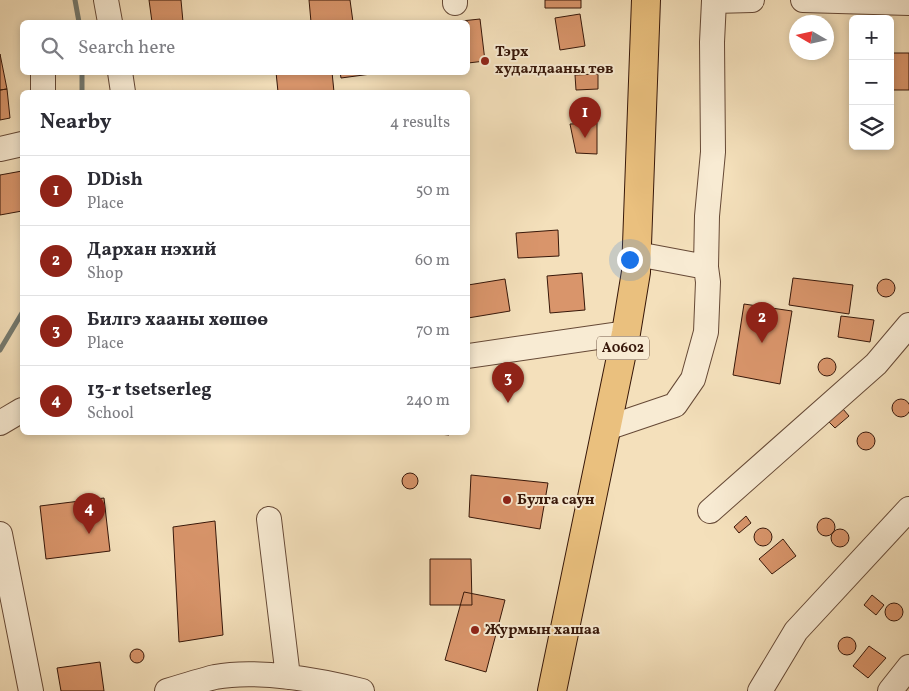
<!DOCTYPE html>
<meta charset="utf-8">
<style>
:root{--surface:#fff;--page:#f2f2f3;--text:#2b2b33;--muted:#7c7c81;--line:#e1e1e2;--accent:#8f2418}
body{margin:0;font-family:Vollkorn,serif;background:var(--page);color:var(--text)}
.controls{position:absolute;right:15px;top:15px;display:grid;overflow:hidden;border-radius:8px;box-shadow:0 2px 8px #0003}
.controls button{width:45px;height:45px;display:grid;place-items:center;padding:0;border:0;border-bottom:1px solid var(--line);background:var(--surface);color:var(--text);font:25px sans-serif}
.compass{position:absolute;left:789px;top:15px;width:45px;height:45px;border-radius:50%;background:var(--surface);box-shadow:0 2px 8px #0003;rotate:279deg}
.you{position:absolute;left:629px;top:259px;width:18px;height:18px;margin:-12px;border:4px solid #fff;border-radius:50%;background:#1a73e8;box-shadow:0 0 0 8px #1a73e833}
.badge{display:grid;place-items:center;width:32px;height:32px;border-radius:50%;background:var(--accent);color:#fff;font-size:16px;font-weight:700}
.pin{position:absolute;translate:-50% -41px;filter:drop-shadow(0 1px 2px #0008)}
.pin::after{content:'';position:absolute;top:26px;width:18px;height:15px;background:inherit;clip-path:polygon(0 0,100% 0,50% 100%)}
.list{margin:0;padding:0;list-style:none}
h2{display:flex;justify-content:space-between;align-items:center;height:65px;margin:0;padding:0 20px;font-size:21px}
h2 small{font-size:16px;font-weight:400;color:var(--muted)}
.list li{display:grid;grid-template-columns:32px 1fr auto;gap:15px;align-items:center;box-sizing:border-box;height:70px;padding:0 20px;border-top:1px solid var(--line)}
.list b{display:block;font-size:19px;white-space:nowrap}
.list p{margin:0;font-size:16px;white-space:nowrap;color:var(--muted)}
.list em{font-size:16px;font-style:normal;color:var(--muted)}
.icon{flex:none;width:28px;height:28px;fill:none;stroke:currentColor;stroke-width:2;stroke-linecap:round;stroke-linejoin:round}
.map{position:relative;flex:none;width:909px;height:691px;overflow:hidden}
.search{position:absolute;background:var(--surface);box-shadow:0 2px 8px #0003;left:20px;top:20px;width:450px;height:55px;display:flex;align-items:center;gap:12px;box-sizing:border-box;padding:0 18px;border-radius:8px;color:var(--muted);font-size:19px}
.panel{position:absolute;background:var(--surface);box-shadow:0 2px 8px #0003;left:20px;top:90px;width:450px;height:345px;border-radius:8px}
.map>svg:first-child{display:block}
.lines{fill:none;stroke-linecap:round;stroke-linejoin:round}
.stream{stroke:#747a70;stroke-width:5}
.building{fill:#d9956b;stroke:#371709}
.minor-casing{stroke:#664936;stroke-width:26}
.highway-casing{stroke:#371709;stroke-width:30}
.minor{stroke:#f8ebd3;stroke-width:24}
.highway{stroke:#eac07e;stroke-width:28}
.poi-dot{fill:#8f2418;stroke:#f8ebd3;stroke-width:2}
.labels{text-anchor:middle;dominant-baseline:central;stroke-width:4;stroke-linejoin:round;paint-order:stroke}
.shield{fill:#f8ebd3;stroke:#715746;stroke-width:1}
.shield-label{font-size:14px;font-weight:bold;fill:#371709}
.poi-label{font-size:15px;font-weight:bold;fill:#371709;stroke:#f8ebd3;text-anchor:start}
</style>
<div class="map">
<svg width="909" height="691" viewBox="0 0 909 691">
<rect width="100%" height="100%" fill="#f4e0bb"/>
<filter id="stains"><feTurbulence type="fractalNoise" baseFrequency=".004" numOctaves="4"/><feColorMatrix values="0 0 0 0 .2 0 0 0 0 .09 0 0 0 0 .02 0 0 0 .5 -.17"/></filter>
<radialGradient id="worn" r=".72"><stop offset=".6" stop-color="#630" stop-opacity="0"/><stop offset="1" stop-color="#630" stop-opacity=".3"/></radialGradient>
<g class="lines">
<path class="stream" d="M75 0 79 22
M82 92V72
M0 350 22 313"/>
</g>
<path class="building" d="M149 0H181L183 22H152Z
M309 0H350L353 22H311Z
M545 0H581V8H545Z
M580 14 585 46 560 50 555 18Z
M480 19 485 61 468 63V22H452Z
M890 53H909V90H890Z
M0 54 7 89 0 90Z
M276 72H332L334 92H278Z
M340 72H386L341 78Z
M598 74V89L576 90 575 75Z
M7 89 10 118 0 120V90Z
M597 123V154L576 153 570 124Z
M22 171V211L0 215V175Z
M558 230 559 256 518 258 516 233Z
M582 273 585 310 550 313 547 276Z
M793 278 853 285 849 314 789 305Z
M505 279 510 311 468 318V285Z
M877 288a9 9 0 1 1 18 0a9 9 0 1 1-18 0Z
M744 304 792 311 780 384 733 375Z
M841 316 874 320 870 342 838 337Z
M818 367a9 9 0 1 1 18 0a9 9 0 1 1-18 0Z
M892 408a9 9 0 1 1 18 0a9 9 0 1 1-18 0Z
M843 409 849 416 835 428 828 421Z
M420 432H450L449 435Z
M857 441a9 9 0 1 1 18 0a9 9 0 1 1-18 0Z
M402 481a8 8 0 1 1 16 0a8 8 0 1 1-16 0Z
M471 475 548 483 540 529 469 517Z
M104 498 110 551 46 559 40 506Z
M746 516 751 523 739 533 734 527Z
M817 527a9 9 0 1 1 18 0a9 9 0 1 1-18 0Z
M215 521 223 635 179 642 173 527Z
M754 537a9 9 0 1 1 18 0a9 9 0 1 1-18 0Z
M831 538a9 9 0 1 1 18 0a9 9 0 1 1-18 0Z
M783 539 796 556 772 574 759 559Z
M430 559H471L472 605H430Z
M464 592 505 600 486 672 445 660Z
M872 595 884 605 876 615 864 605Z
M885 612a9 9 0 1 1 18 0a9 9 0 1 1-18 0Z
M838 646a9 9 0 1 1 18 0a9 9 0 1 1-18 0Z
M869 646 886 658 868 678 853 666Z
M130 656a7 7 0 1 1 14 0a7 7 0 1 1-14 0Z
M100 662 104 691H61L57 668Z"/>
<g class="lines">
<g class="minor-casing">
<path id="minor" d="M106 0 110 22
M455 0V3
M803 0 909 3
M43 72V92
M120 72 123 92
M0 149 22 144
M637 254 706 267
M468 356 626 333
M0 423 22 410
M607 428 675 405 693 379 706 332 708 282 706 267 707 216 713 152 712 42 714 1 752 0
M710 511 876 364 909 325
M269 519 288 677
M0 534 31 691
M167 691C183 686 199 681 215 677 258 669 319 680 362 691
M760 691 796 631 909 509
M890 691 909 667"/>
</g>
<g class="highway-casing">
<path id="highway" d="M552 691 626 333 636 272 646 0"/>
</g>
<use href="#minor" class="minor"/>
<use href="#highway" class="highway"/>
</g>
<g class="poi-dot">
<circle cx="485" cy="61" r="5"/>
<circle cx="507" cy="500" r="5"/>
<circle cx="475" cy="630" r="5"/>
</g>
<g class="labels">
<rect class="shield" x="597" y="336.5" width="52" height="23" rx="4"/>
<g class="shield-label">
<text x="623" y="348">A0602</text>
</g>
<g class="poi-label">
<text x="495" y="52">Тэрх<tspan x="495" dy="17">худалдааны төв</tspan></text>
<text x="517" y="500">Булга саун</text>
<text x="485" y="630">Журмын хашаа</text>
</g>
</g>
<rect width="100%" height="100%" filter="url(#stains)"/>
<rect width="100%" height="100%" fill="url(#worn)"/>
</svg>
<div class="controls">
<button>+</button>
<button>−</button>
<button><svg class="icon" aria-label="layers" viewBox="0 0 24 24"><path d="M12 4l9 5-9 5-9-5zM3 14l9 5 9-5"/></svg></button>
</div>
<svg class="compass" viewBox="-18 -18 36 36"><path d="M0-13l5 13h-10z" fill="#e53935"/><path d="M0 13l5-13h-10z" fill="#7c7c81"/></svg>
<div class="you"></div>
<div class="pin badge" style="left:585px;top:138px">1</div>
<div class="pin badge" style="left:762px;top:343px">2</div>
<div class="pin badge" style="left:508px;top:403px">3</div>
<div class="pin badge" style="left:89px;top:534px">4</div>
<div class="search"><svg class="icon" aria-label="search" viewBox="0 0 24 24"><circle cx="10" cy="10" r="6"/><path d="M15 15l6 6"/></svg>Search here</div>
<section class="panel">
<h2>Nearby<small>4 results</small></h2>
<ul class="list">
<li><span class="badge">1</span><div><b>DDish</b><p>Place</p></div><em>50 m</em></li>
<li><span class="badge">2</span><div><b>Дархан нэхий</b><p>Shop</p></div><em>60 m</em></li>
<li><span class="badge">3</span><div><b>Билгэ хааны хөшөө</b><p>Place</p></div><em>70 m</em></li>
<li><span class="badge">4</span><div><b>13-r tsetserleg</b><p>School</p></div><em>240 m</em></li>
</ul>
</section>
</div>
